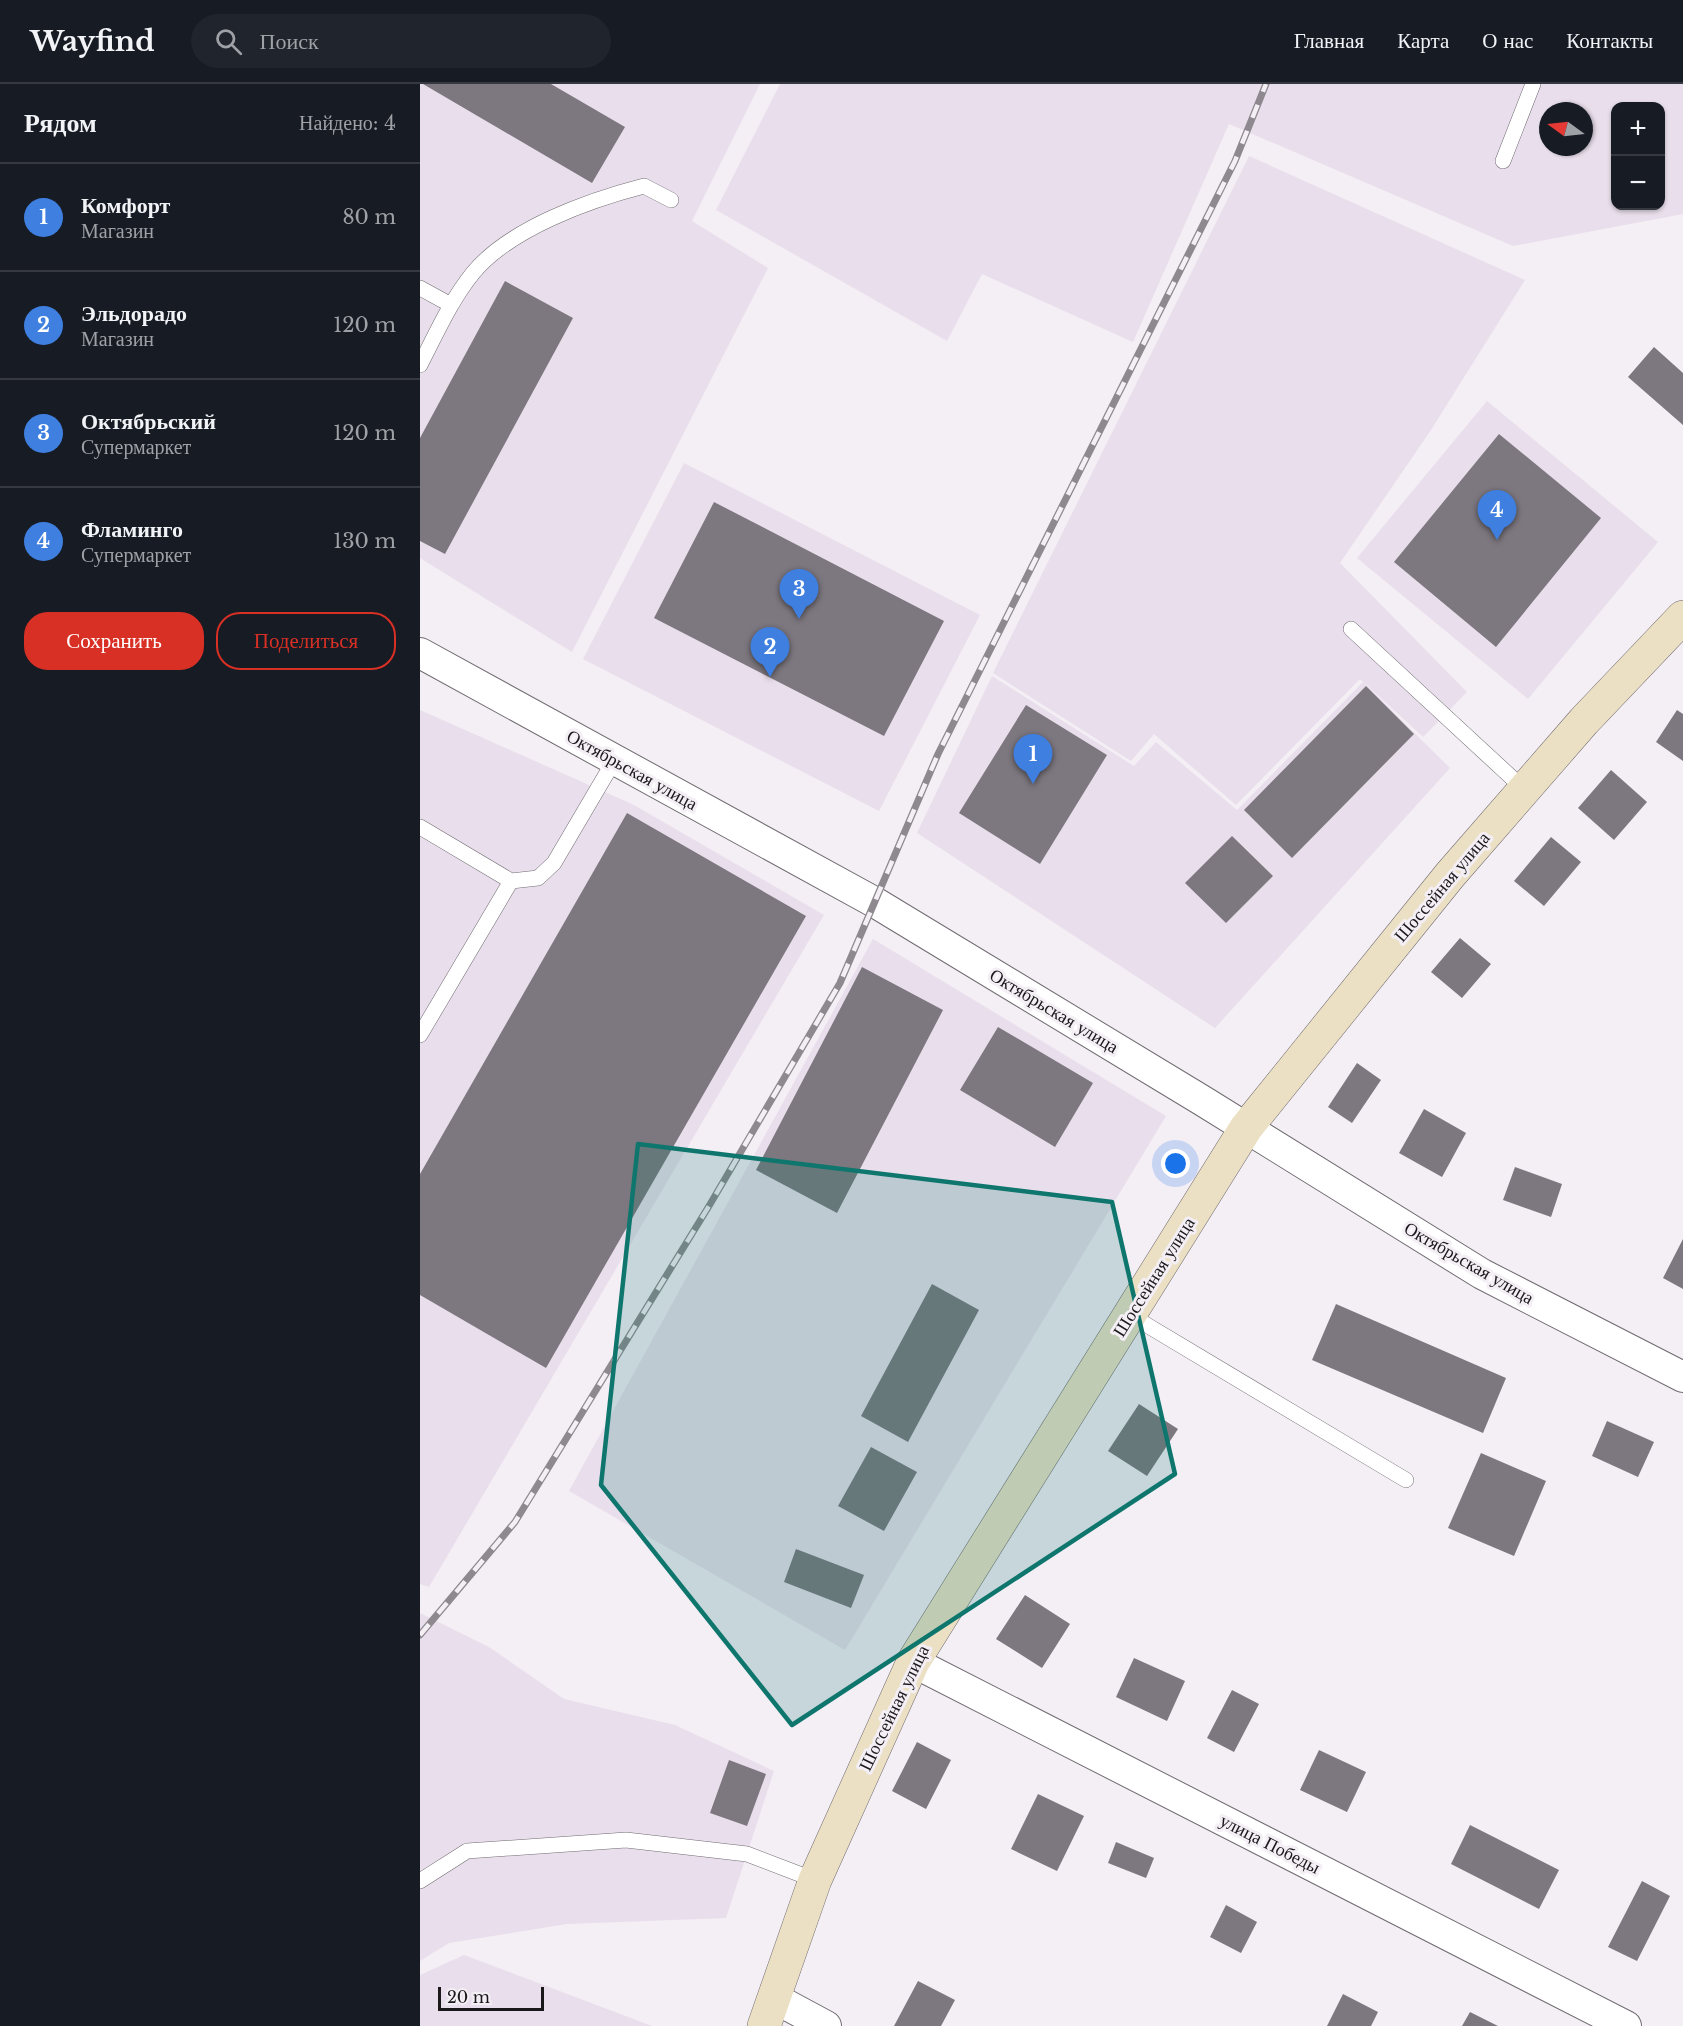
<!DOCTYPE html>
<html lang="ru">
<meta charset="utf-8">
<style>
:root{--surface:#171b24;--page:#20242c;--text:#f1f3f6;--muted:#9ea1a6;--line:#363941;--accent:#d93025}
body{margin:0;font-family:"Libre Baskerville",serif;background:var(--page);color:var(--text)}
.controls{position:absolute;right:18px;top:18px;display:grid;overflow:hidden;border-radius:12px;box-shadow:0 2px 4px #0004}
.controls button{width:54px;height:54px;display:grid;place-items:center;padding:0;border:0;border-bottom:2px solid var(--line);background:var(--surface);color:var(--text);font:30px sans-serif}
.compass{position:absolute;left:1119px;top:18px;width:54px;height:54px;border-radius:50%;background:var(--surface);box-shadow:0 2px 4px #0004;rotate:285deg}
.scale{position:absolute;left:18px;bottom:15px;width:106px;box-sizing:border-box;padding-left:6px;border:3px solid #1a181a;border-top:0;font-size:16px;line-height:21px;white-space:nowrap;color:#1a181a;-webkit-text-stroke:4px #f4eef5;paint-order:stroke}
.you{position:absolute;left:756px;top:1080px;width:21px;height:21px;margin:-15px;border:4px solid #fff;border-radius:50%;background:#1a73e8;box-shadow:0 0 0 9px #1a73e833}
.badge{display:grid;place-items:center;width:39px;height:39px;border-radius:50%;background:var(--accent);color:#fff;font-size:20px;font-weight:700}
.pin{position:absolute;translate:-50% -50px;filter:drop-shadow(0 2px 3px #0008)}
.pin::after{content:'';position:absolute;top:32px;width:21px;height:18px;background:inherit;clip-path:polygon(0 0,100% 0,50% 100%)}
.list{margin:0;padding:0;list-style:none}
h2{display:flex;justify-content:space-between;align-items:center;height:78px;margin:0;padding:0 24px;font-size:26px}
h2 small{font-size:20px;font-weight:400;color:var(--muted)}
.list li{display:grid;grid-template-columns:39px 1fr auto;gap:18px;align-items:center;box-sizing:border-box;height:108px;padding:0 24px;border-top:2px solid var(--line)}
.list b{display:block;font-size:22px;white-space:nowrap}
.list p{margin:0;font-size:20px;white-space:nowrap;color:var(--muted)}
.list em{font-size:20px;font-style:normal;color:var(--muted)}
.actions{display:flex;gap:12px;padding:18px 24px}
.actions a{flex:1;padding:14px 0;border:2px solid var(--accent);border-radius:24px;text-align:center;font-size:21px;color:var(--accent)}
.actions .main{background:var(--accent);color:#fff}
.icon{flex:none;width:33px;height:33px;fill:none;stroke:currentColor;stroke-width:2;stroke-linecap:round;stroke-linejoin:round}
.map{position:relative;flex:none;width:1263px;height:1942px;overflow:hidden}
header{display:flex;align-items:center;gap:36px;box-sizing:border-box;height:84px;padding:0 30px;background:var(--surface);border-bottom:2px solid var(--line)}
header strong{font-size:28px}
nav{display:flex;gap:33px;margin-inline-start:auto;font-size:21px}
.search{width:420px;height:54px;background:var(--page);display:flex;align-items:center;gap:15px;box-sizing:border-box;padding:0 21px;border-radius:33px;color:var(--muted);font-size:22px}
main{display:flex}
aside{flex:1;background:var(--surface)}
.map>svg:first-child{display:block}
.built{fill:#e9dfec;fill-rule:evenodd}
.building{fill:#7d787f}
.lines{fill:none;stroke-linecap:round;stroke-linejoin:round}
.service-casing{stroke:#706b71;stroke-width:16}
.minor-casing{stroke:#706b71;stroke-width:32}
.secondary-casing{stroke:#706b71;stroke-width:34}
.service{stroke:#fff;stroke-width:15}
.minor{stroke:#fff;stroke-width:30}
.secondary{stroke:#ebe0c3;stroke-width:33}
.rail-casing{stroke:#8d898e;stroke-width:7}
.rail{stroke:#f4eef5;stroke-width:4.5;stroke-dasharray:14;stroke-linecap:butt}
.marked{fill:#0f766e;fill-opacity:0.2;stroke:#0f766e;stroke-width:4.5;stroke-linejoin:round}
.labels{text-anchor:middle;dominant-baseline:central;stroke-width:6;stroke-linejoin:round;paint-order:stroke}
.street-label{font-size:18px;fill:#1a181a;stroke:#f4eef5}
</style>
<header>
<strong>Wayfind</strong>
<div class="search"><svg class="icon" aria-label="search" viewBox="0 0 24 24"><circle cx="10" cy="10" r="6"/><path d="M15 15l6 6"/></svg>Поиск</div>
<nav><a>Главная</a><a>Карта</a><a>О нас</a><a>Контакты</a></nav>
</header>
<main>
<aside>
<h2>Рядом<small>Найдено: 4</small></h2>
<ul class="list">
<li><span class="badge" style="background:#3f7fe0">1</span><div><b>Комфорт</b><p>Магазин</p></div><em>80 m</em></li>
<li><span class="badge" style="background:#3f7fe0">2</span><div><b>Эльдорадо</b><p>Магазин</p></div><em>120 m</em></li>
<li><span class="badge" style="background:#3f7fe0">3</span><div><b>Октябрьский</b><p>Супермаркет</p></div><em>120 m</em></li>
<li><span class="badge" style="background:#3f7fe0">4</span><div><b>Фламинго</b><p>Супермаркет</p></div><em>130 m</em></li>
</ul>
<div class="actions"><a class="main">Сохранить</a><a>Поделиться</a></div>
</aside>
<div class="map">
<svg width="1263" height="1942" viewBox="0 0 1263 1942">
<rect width="100%" height="100%" fill="#f4eef5"/>
<path class="built" d="M0 0H340L272 137 348 184 152 568 0 474Z
M360 0H1263V130L1093 162 809 40 713 258 562 190 527 257 296 126ZM1196 22H1240V122H1196ZM1128 27H1164V63H1128Z
M829 72 1105 196 1011 346 920 479 1047 608 1003 653 940 595 816 721 734 650 711 677 573 589Z
M1067 317 1238 458 1108 615 937 474Z
M264 379 560 531 459 727 163 575Z
M572 592 714 682 736 658 817 726 943 598 1030 684 795 944 497 749Z
M0 626 214 721 404 831 9 1503 0 1500Z
M453 855 746 1032 425 1566 149 1407Z
M0 1529 69 1563 144 1615 255 1641 354 1687 306 1834 147 1840 29 1859 0 1877Z
M44 1871 232 1942H0V1891Z"/>
<path class="building" d="M3 0H131L205 43 172 99Z
M85 197 153 234 25 470 0 457V354Z
M1234 263 1263 289V341L1208 293Z
M1079 350 1181 434 1076 563 974 478Z
M294 418 524 537 464 652 234 534Z
M946 602 994 650 872 774 824 726Z
M606 621 687 671 620 780 539 729Z
M1257 626 1263 630V677L1236 658Z
M1191 686 1227 718 1194 756 1158 724Z
M207 729 386 832 126 1284 0 1211V1090Z
M812 752 853 792 806 839 765 799Z
M1131 753 1161 778 1124 822 1094 797Z
M1040 854 1071 880 1042 914 1011 888Z
M442 883 523 926 417 1129 336 1086Z
M578 943 673 999 635 1063 540 1006Z
M937 979 961 996 932 1039 908 1023Z
M1004 1025 1046 1049 1022 1093 979 1069Z
M1095 1083 1142 1100 1131 1133 1083 1116Z
M1263 1155V1205L1243 1194Z
M512 1200 559 1226 488 1358 441 1332Z
M916 1220 1086 1294 1063 1349 892 1276Z
M719 1320 758 1345 727 1392 688 1367Z
M1187 1337 1234 1358 1218 1393 1172 1372Z
M451 1363 497 1388 464 1447 418 1422Z
M1061 1369 1126 1397 1094 1472 1028 1444Z
M376 1465 444 1491 431 1524 364 1498Z
M605 1511 650 1540 622 1584 576 1555Z
M714 1574 765 1597 747 1637 696 1613Z
M812 1606 839 1620 814 1668 787 1654Z
M497 1658 531 1676 506 1725 472 1707Z
M899 1666 946 1688 927 1728 880 1706Z
M309 1676 346 1690 327 1742 290 1729Z
M618 1710 664 1732 637 1787 591 1765Z
M1050 1741 1139 1786 1119 1825 1031 1780Z
M696 1758 734 1774 726 1794 688 1779Z
M1222 1797 1250 1812 1217 1877 1188 1863Z
M806 1821 837 1838 821 1869 790 1853Z
M498 1897 535 1916 521 1942H474Z
M923 1910 958 1928 951 1942H907Z
M1050 1928 1078 1942H1042Z"/>
<g class="lines">
<g class="service-casing">
<path id="service" d="M1083 77 1113 0
M0 204 31 221
M0 281C16 250 31 216 53 189 90 144 170 116 224 102L251 116
M931 545 1104 705
M0 743 91 797 118 794 134 779 194 677
M0 951 91 797
M710 1231 986 1396
M0 1797 47 1767 206 1756 327 1770 395 1796"/>
</g>
<g class="minor-casing">
<path id="minor" d="M0 569 456 819 783 1017 1062 1190 1263 1293
M493 1578 1206 1942
M354 1914 406 1942"/>
</g>
<g class="secondary-casing">
<path id="secondary" d="M344 1942 395 1796 493 1578 826 1044 1030 791 1164 637 1263 533"/>
</g>
<use href="#service" class="service"/>
<use href="#minor" class="minor"/>
<use href="#secondary" class="secondary"/>
<g class="rail-casing">
<path id="rail" d="M0 1551 95 1438 289 1122 420 899 518 670 815 77 846 0"/>
</g>
<use href="#rail" class="rail"/>
</g>
<path class="marked" d="M218 1060 692 1118 755 1390 372 1641 181 1401Z"/>
<g class="labels">
<g class="street-label">
<text transform="translate(212 686) rotate(29)">Октябрьская улица</text>
<text transform="translate(1022 803) rotate(-50)">Шоссейная улица</text>
<text transform="translate(634 927) rotate(31)">Октябрьская улица</text>
<text transform="translate(1049 1179) rotate(30)">Октябрьская улица</text>
<text transform="translate(734 1193) rotate(-58)">Шоссейная улица</text>
<text transform="translate(474 1624) rotate(-64)">Шоссейная улица</text>
<text transform="translate(850 1760) rotate(27)">улица Победы</text>
</g>
</g>
</svg>
<div class="controls">
<button>+</button>
<button>−</button>
</div>
<svg class="compass" viewBox="-18 -18 36 36"><path d="M0-13l5 13h-10z" fill="#e53935"/><path d="M0 13l5-13h-10z" fill="#9ea1a6"/></svg>
<div class="scale">20 m</div>
<div class="you"></div>
<div class="pin badge" style="left:613px;top:700px;background:#3f7fe0">1</div>
<div class="pin badge" style="left:350px;top:593px;background:#3f7fe0">2</div>
<div class="pin badge" style="left:379px;top:535px;background:#3f7fe0">3</div>
<div class="pin badge" style="left:1077px;top:456px;background:#3f7fe0">4</div>
</div>
</main>
